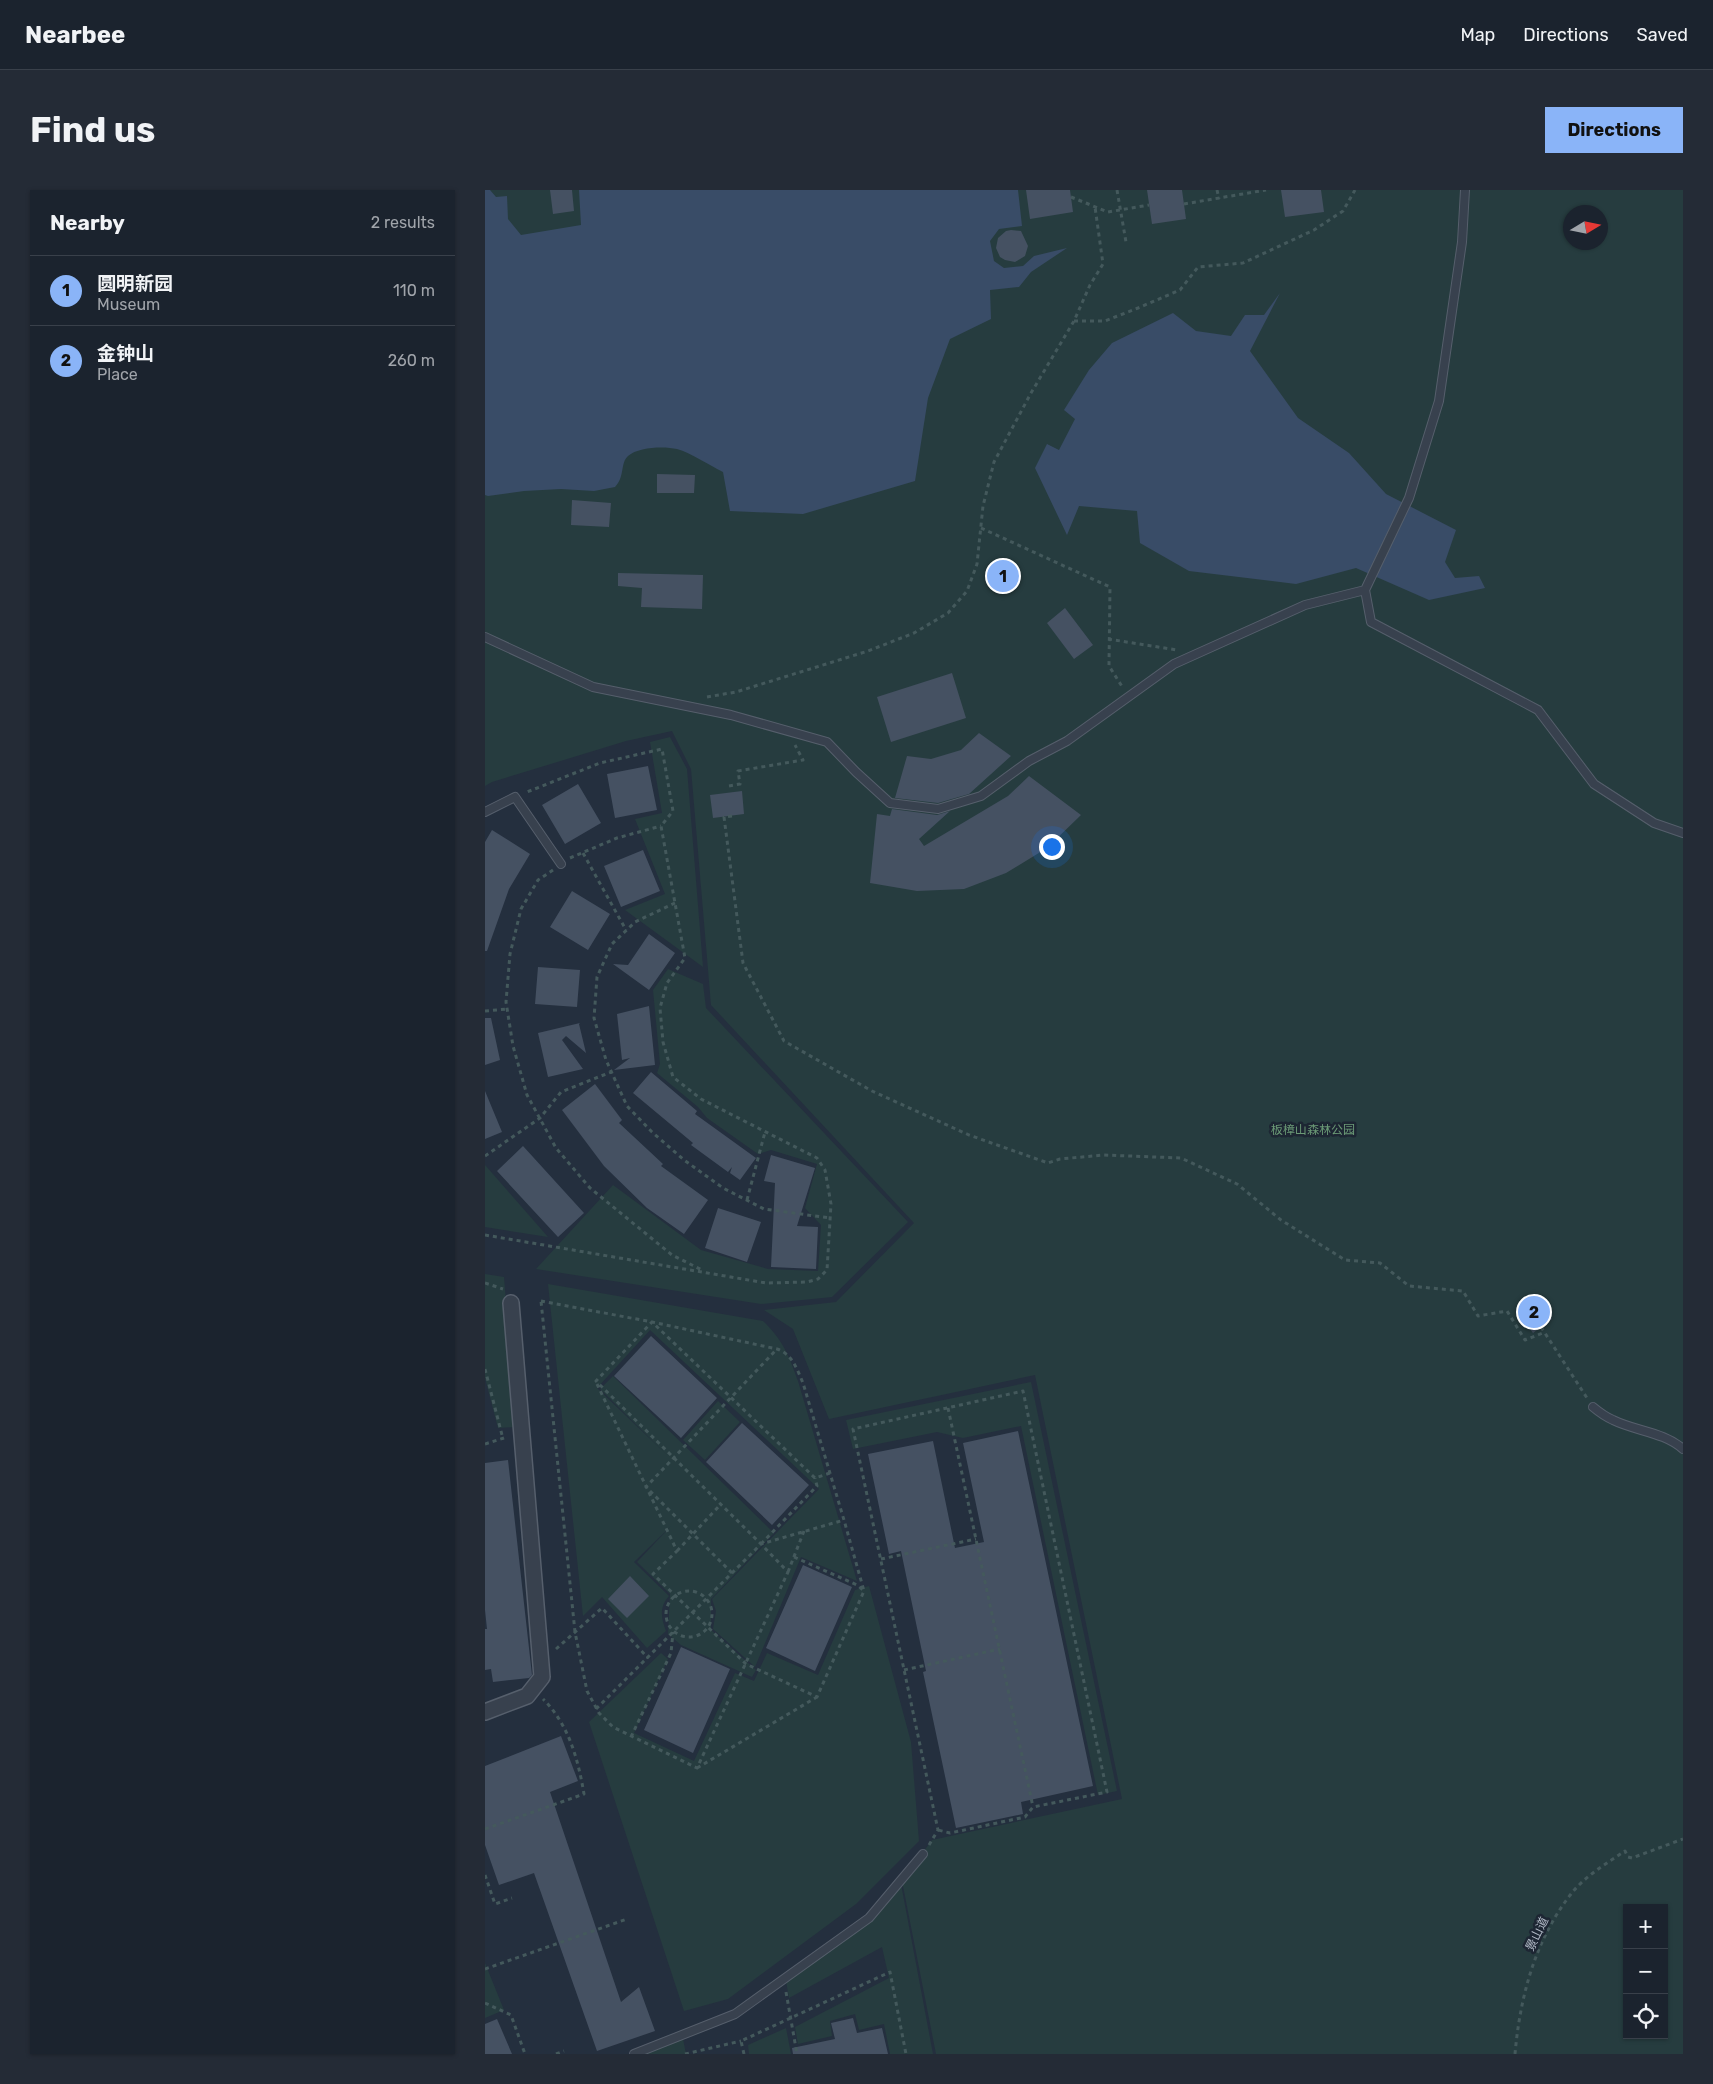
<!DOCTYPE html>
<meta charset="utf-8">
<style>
:root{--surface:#1b232e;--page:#242b36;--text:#f1f3f6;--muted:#a0a4aa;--line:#39404a;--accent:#8ab4f8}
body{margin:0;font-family:Rubik,"Noto Sans SC",sans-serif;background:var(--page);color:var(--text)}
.controls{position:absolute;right:15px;bottom:15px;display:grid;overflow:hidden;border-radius:0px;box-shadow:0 1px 4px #0004}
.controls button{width:45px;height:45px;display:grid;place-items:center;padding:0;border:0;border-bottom:1px solid var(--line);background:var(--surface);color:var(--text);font:25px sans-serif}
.compass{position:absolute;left:1078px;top:15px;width:45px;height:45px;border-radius:50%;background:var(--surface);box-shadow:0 1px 4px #0004;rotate:80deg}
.you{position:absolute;left:566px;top:656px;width:18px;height:18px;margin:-12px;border:4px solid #fff;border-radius:50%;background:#1a73e8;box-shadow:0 0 0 8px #1a73e833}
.badge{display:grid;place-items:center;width:32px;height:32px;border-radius:50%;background:var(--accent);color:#111;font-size:16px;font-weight:700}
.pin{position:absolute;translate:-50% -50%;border:2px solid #fff;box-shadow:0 1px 5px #0006}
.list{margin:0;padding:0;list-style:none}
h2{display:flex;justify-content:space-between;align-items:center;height:65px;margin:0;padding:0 20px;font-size:21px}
h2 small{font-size:16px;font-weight:400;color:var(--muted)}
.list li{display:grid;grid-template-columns:32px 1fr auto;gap:15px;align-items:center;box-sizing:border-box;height:70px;padding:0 20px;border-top:1px solid var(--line)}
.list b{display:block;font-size:19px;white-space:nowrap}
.list p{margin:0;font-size:16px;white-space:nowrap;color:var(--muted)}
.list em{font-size:16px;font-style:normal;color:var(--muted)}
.icon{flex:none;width:28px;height:28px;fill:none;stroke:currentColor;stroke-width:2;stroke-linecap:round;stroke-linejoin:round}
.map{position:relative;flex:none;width:1198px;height:1864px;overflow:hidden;border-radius:0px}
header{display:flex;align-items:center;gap:30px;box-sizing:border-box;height:70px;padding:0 25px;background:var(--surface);border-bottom:1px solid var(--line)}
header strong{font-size:24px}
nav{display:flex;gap:28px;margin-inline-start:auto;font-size:18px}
.intro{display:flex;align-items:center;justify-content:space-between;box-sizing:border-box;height:120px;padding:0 30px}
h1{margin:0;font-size:35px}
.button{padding:12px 22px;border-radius:0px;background:var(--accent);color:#111;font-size:18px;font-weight:700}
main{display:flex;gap:30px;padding:0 30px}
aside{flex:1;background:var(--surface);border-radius:0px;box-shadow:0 1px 4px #0004}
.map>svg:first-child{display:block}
.green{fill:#263c3f;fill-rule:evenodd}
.water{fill:#394c67}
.building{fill:#455162}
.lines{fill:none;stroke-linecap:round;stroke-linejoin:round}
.lane-casing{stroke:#565f6c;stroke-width:10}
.street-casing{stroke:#565f6c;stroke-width:18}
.path{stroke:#44595c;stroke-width:3;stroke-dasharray:4 4;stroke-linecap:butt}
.lane{stroke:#38414e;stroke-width:8}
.street{stroke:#38414e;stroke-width:15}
.labels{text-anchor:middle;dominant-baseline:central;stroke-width:5;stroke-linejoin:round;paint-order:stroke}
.park-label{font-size:12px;fill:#6b9a76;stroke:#1d2633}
.street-label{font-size:12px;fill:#b4bcc9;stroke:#1d2633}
</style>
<header>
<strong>Nearbee</strong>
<nav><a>Map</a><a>Directions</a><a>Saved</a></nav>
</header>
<div class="intro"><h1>Find us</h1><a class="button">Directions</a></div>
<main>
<aside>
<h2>Nearby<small>2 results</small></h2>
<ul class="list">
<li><span class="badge">1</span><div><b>圆明新园</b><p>Museum</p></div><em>110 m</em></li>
<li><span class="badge">2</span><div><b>金钟山</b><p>Place</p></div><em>260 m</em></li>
</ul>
</aside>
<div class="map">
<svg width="1198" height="1864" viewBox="0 0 1198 1864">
<rect width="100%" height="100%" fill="#242f3e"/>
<path class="green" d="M0 0H1198V1864H451L417 1691 447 1650 637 1609 550 1185 344 1229 308 1139 279 1120 351 1112 429 1033 226 815 206 579 187 541 141 551 7 592 0 596ZM1086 22H1116V52H1086ZM1142 1718H1179V1845H1142Z
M185 547 202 579 218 777 140 720 180 704 150 629 177 623 165 552Z
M183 779 218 794 221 818 423 1032 347 1107 276 1114 51 1079 128 995 216 1060 283 1079 333 1081 336 1035 320 1018 332 974 286 960 273 964 222 928 213 917 172 883 175 874 168 800Z
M0 975 63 1047 0 1037Z
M0 1084 19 1087 31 1237 13 1238 0 1188Z
M63 1094 278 1131C298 1150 304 1166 313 1191L372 1391 316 1367 270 1477 228 1439 231 1421 227 1409 334 1299 165 1140 112 1198 183 1266 115 1199 128 1186 289 1343 226 1409V1440L271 1480 267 1487 196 1455 183 1444 185 1404 152 1372 186 1336 149 1372 184 1406C174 1417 176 1428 181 1441L162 1458 117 1407 98 1426Z
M546 1192 632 1601 613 1605 536 1236 478 1248 452 1242 368 1259 361 1230Z
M233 1211 255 1232 220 1270 198 1250Z
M384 1396 426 1552 434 1651 371 1714 243 1809 199 1821 104 1532 176 1463 183 1469 149 1543 209 1571 250 1483 269 1491 282 1463 333 1485 370 1400Z
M416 1694 448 1864H405L399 1834 374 1840 370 1824 345 1831 347 1846 313 1854 310 1837 404 1788 397 1757 304 1808 301 1791 384 1729Z
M0 1773 19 1820 0 1828Z
M301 1838 306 1864H264L263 1855Z
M198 1849 201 1864H159Z"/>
<path class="water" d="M0 0H5L11 7 22 6 23 29 36 45 96 35 94 0H533L537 36 514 39 505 51 509 71 519 78 538 76 549 66 582 58 546 82 534 97 505 100 506 129 465 149 443 208 430 291 318 324 245 321 238 282C224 275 206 263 192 259 179 256 153 257 143 266 135 273 140 287 130 297L109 301 76 299 39 301 3 306 0 305Z
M795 103 765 161 813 228 864 263 901 304 971 340 960 372 970 388 994 386 1000 398 944 410 871 378 811 394 704 381 655 353 652 321 594 316 582 345 550 278 562 254 574 260 590 229 579 220 604 180 627 153 688 123 711 141 746 146 760 125H779Z"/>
<path class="building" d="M65 0H87L89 21 68 24Z
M541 0H585L588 22 545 29Z
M662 0H697L701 29 667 34Z
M796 0H836L839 22 800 27Z
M526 40 536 41 543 56 540 66 530 72 520 70 515 67 511 58 513 48 521 41Z
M172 284 210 285 209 303H172Z
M87 310 126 313 124 337 86 335Z
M133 383 218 385 217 419 156 417 157 398 133 396Z
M580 418 608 455 589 469 562 433Z
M467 483 481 528 406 552 392 507Z
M494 543 526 566 484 604 453 613 410 608 422 566 446 569 476 560Z
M163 576 172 620 130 628 122 584Z
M544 586 596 625 562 658 521 683 479 699 432 701 385 693 392 624 405 626 407 619 452 625 465 621 434 649 439 656 523 606Z
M93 594 116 633 80 654 57 615Z
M257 601 259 624 228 628 225 605Z
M7 640 45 664 24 699 2 761H0V652Z
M158 660 175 701 136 717 119 676Z
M87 701 125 724 103 760 65 737Z
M164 744 190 763 164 800 128 774 143 775Z
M53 777 95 780 92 817 50 814Z
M164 816 170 875 129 880 145 868 137 870 132 824Z
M0 828H6L15 870 0 875Z
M95 833 94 834 101 863 81 846 77 850 98 879 63 887 53 843Z
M166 882 212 921 210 924 271 968 255 990 245 983 247 977 243 982 206 955 208 953 148 903Z
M110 894 137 930 134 933 178 974 176 976 223 1010 199 1044 162 1018 119 976 77 920Z
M0 901 17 942 0 949Z
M38 956 99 1023 73 1047 12 981Z
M286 965 330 978 312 1036 333 1037 331 1079 286 1077 290 993 279 991Z
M233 1018 276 1032 262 1072 220 1058Z
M1051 1109 1067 1129 1048 1143 1033 1123Z
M166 1146 232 1208 196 1248 129 1186Z
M257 1233 324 1295 287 1335 221 1272Z
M533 1241 608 1596 536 1612 538 1624 471 1638 438 1482 441 1481 416 1361 404 1364 383 1264 448 1251 470 1358 499 1352 478 1253Z
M23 1270 47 1485 44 1488 8 1492 6 1479 0 1480V1439H2L0 1420V1273Z
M318 1375 367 1397 330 1481 281 1458Z
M145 1386 164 1406 142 1428 123 1409Z
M196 1457 245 1479 208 1563 159 1540Z
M76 1546 93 1591 65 1602 136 1812 154 1797 170 1841 112 1861 49 1683 14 1695 0 1655V1576Z
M368 1828 372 1843 397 1838 403 1864H308L307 1858 350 1849 346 1833Z
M12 1829 27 1864H0V1834Z"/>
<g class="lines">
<g class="lane-casing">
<path id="lane" d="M980 0 977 52 954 211 924 308 880 400 886 432 1053 520 1109 594 1169 633 1198 643
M0 447 108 497 246 525 342 552 371 582 405 613 453 619 496 606 544 571 582 551 689 474 820 415 880 400
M0 622 30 607 76 674
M1108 1217C1114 1222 1121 1227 1128 1230 1150 1241 1179 1242 1198 1259
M149 1864 250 1824 384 1728 438 1664"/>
</g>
<g class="street-casing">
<path id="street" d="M0 1522 42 1506 57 1487 26 1113"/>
</g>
<path class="path" d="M632 0 641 52
M732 0 734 9
M586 7 623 22 664 15
M699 14 781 0
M589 131H620L653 118 695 100 713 77 758 73 829 40 858 21 870 0
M496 338 625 397 624 476 638 498
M623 449 692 460
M222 507 251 502 383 461 429 443 463 423 482 401 492 374 498 316 509 272 546 203 589 131 605 95 618 74 610 17
M244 596 255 594 253 581 318 570 310 555
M247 626 239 627 258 773 299 851 387 901 484 945 563 973 575 969 619 965 696 968 752 994 796 1030 860 1070 895 1073 924 1096 978 1101 993 1126 1022 1121 1040 1150 1060 1142
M98 663 141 740
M85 668 132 648 176 636
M68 680 53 690 36 719 25 764 21 812 28 856 42 905 71 958 105 998 187 1065 217 1080
M190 713 150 732 127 754 112 787 109 828 121 870 142 916 167 942 199 970 238 998 279 1019 345 1028
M0 821 23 819
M0 966 55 928 76 902 126 882
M262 1010 280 942
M0 1045 281 1093 322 1092 333 1089 342 1080 346 1014 340 980 332 968 216 909 188 887 178 852 175 818 182 793 200 768 176 636 188 621 177 559 115 573 42 602
M0 1093 18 1099
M56 1111 167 1132 292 1159C307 1164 312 1179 318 1193L359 1330 276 1354 303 1382 212 1578 128 1537 114 1523 102 1501 90 1442Z
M1056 1137 1102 1208
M0 1179 18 1249
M112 1194 192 1361 168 1384 261 1474 332 1507 379 1401 359 1330
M463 1218 548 1617
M0 1254 19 1248
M276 1354 332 1296 330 1288
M192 1361 236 1314
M309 1367 372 1395 378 1400
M396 1369 491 1349
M303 1382 319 1341
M247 1383 161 1297 292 1159
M181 1424a23 23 0 1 1 46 0a23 23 0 1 1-46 0Z
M71 1459 117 1418 163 1468
M419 1480 515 1459
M111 1519 276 1354 111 1191 167 1132 330 1288 345 1283
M146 1547 186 1463 188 1442
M212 1578 332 1507
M0 1639 99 1604C93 1569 84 1535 58 1509
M444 1655 453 1640 368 1239 538 1201 622 1602 548 1617 540 1627 465 1643 453 1640
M0 1685 10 1714 27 1708
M0 1779 142 1729
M301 1802 312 1864
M0 1813 26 1825 40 1864
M71 1864 79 1861
M200 1864 256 1851
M259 1864 256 1851 405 1782 421 1864
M1030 1864C1035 1807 1050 1750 1086 1704 1100 1686 1122 1673 1140 1661L1143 1667 1147 1668 1198 1649"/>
<use href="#lane" class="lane"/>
<use href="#street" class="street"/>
</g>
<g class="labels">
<g class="park-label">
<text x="828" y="940">板樟山森林公园</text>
</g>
<g class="street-label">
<text transform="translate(1052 1744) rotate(-64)">景山道</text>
</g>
</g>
</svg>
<div class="controls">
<button>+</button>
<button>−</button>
<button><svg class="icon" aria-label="locate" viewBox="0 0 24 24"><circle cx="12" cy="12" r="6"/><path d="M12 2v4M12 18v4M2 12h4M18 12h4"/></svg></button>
</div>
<svg class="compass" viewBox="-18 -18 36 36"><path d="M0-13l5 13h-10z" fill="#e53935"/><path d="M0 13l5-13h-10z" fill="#a0a4aa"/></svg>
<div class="you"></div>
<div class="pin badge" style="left:518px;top:386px">1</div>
<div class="pin badge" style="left:1049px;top:1122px">2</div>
</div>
</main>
